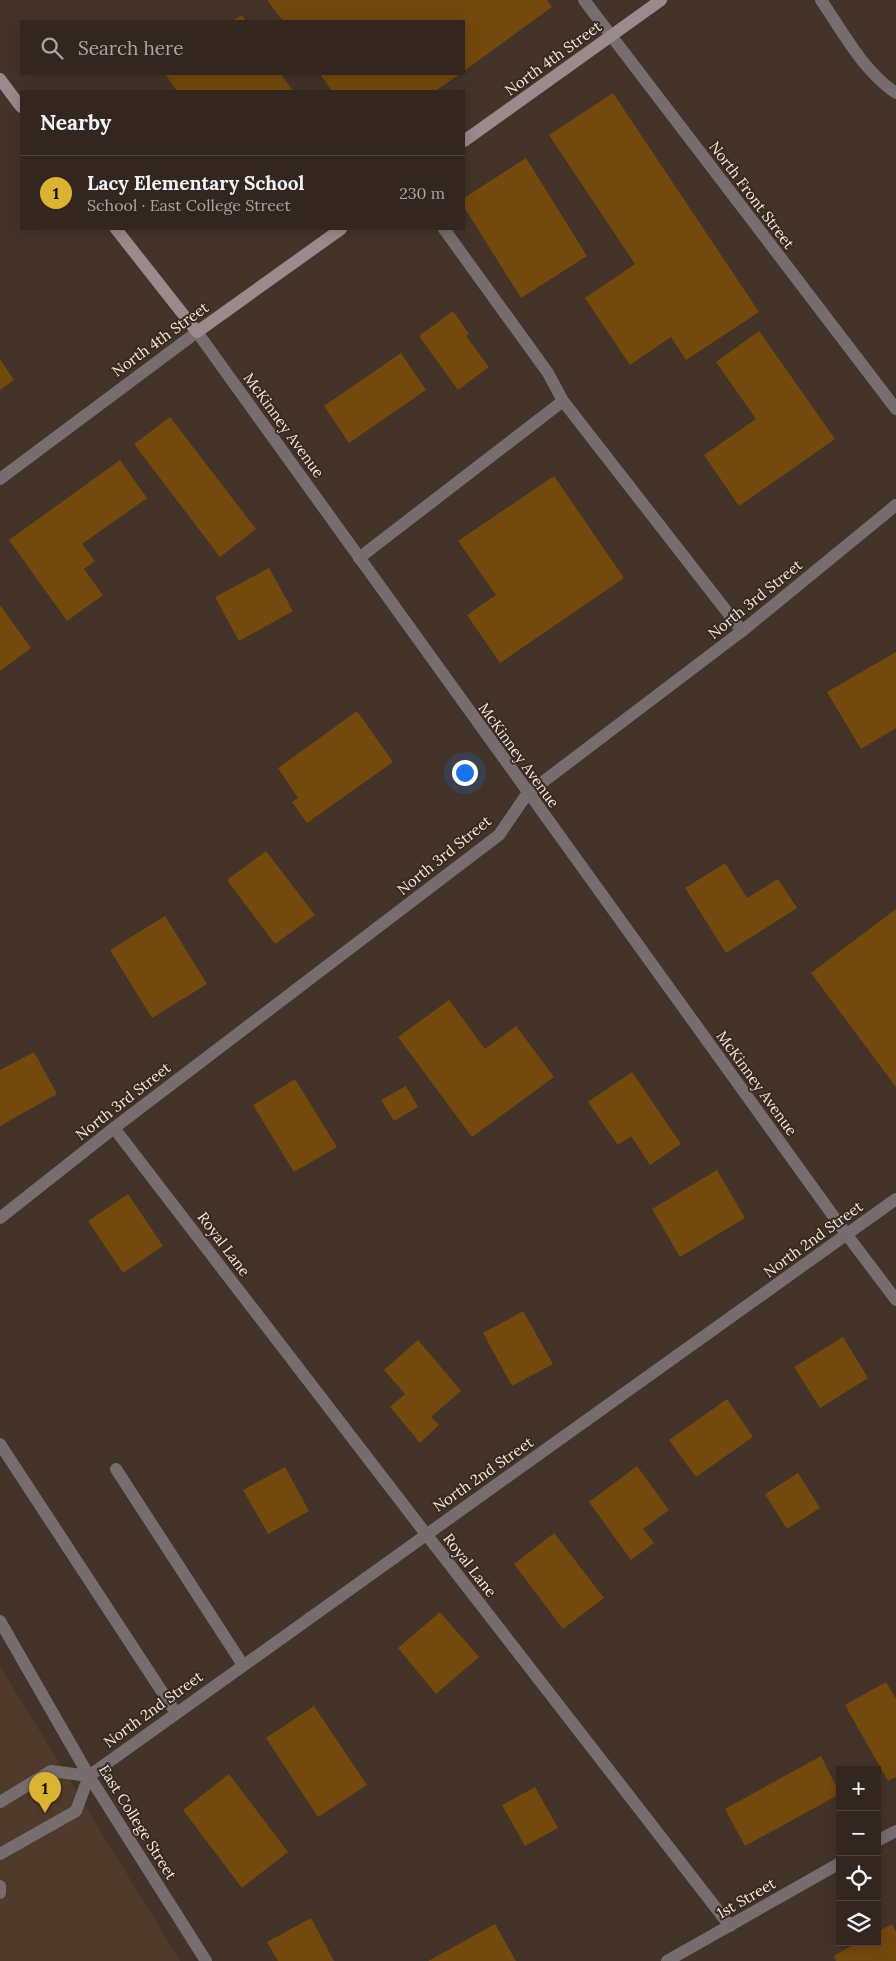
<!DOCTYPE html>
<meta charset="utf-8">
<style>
:root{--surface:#33261e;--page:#3e322b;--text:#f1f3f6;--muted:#a9a5a4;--line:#4e433c;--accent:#dab333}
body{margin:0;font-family:Lora,serif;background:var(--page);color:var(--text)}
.controls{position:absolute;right:15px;bottom:15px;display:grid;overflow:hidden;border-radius:0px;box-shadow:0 2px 12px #0003}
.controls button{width:45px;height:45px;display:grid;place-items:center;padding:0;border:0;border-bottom:1px solid var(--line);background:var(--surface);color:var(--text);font:25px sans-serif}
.you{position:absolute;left:464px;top:772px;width:18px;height:18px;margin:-12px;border:4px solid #fff;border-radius:50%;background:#1a73e8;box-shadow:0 0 0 8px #1a73e833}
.badge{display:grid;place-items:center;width:32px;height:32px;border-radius:50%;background:var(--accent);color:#111;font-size:16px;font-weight:700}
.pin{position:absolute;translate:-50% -41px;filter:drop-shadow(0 1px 2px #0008)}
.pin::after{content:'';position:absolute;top:26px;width:18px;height:15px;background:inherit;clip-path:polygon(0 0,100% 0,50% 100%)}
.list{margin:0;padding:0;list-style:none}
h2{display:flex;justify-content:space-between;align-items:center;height:65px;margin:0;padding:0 20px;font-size:21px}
h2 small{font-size:16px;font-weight:400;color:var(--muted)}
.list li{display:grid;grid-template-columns:32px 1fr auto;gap:15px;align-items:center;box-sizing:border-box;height:75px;padding:0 20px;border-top:1px solid var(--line)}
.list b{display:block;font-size:19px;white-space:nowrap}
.list p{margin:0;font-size:16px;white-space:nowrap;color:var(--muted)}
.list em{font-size:16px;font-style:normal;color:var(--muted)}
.icon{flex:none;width:28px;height:28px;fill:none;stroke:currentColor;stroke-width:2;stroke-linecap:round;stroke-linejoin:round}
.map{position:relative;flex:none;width:896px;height:1961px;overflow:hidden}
.search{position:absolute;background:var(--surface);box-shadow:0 2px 12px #0003;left:20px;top:20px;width:445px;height:55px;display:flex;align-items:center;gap:12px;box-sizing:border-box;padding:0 18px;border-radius:0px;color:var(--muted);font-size:19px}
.panel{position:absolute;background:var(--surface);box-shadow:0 2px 12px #0003;left:20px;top:90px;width:445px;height:140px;border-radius:0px}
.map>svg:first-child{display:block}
.built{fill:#503a2b}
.building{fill:#74490d}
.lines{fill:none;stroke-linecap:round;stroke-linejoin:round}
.service{stroke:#776c6e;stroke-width:12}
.minor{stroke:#776c6e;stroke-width:12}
.tertiary{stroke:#776c6e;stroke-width:12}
.secondary{stroke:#9a8a8c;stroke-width:12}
.labels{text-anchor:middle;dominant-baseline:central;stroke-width:4;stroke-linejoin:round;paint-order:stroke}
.street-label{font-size:15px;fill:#f4e9e2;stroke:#39291e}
</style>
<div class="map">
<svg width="896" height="1961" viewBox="0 0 896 1961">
<rect width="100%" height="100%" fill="#443328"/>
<path class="built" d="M0 1666 180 1961H0Z"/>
<path class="building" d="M267 0H547L552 7 464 71V21H283Z
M242 15 246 21H232Z
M165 74H281L293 91H177Z
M320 74H460L435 91H332Z
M613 93 759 312 686 360 671 337 630 365 585 298 635 264 549 135Z
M526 158 587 256 521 298 464 207V198Z
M453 311 469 334 466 336 489 367 458 390 419 336Z
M759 331 835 439 739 506 704 455 756 419 716 362Z
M401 353 426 390 349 443 324 406Z
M0 359 14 380 0 390Z
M170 417 256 529 220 557 134 444Z
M120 460 147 498 82 544 95 561 84 569 103 595 67 621 9 540Z
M554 476 624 578 500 663 467 615 496 595 458 541Z
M269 568 293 611 239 641 215 597Z
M0 605 31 648 0 671Z
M896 652V728L861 749 827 692Z
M357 711 393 762 307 823 292 802 298 798 278 768Z
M266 851 315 915 275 944 227 880Z
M725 863 747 898 778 879 797 908 726 953 685 888Z
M896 909V1087L811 973Z
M165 916 207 984 152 1018 110 950Z
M449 1000 485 1049 516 1026 554 1077 472 1137 398 1037Z
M34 1052 57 1094 0 1126V1070Z
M632 1072 681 1144 650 1165 631 1136 618 1145 588 1102Z
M295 1079 337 1147 294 1172 253 1105Z
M406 1086 418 1107 394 1121 381 1100Z
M717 1170 745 1218 680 1257 652 1209Z
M128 1194 163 1246 123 1273 88 1221Z
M523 1311 553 1364 512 1386 483 1333Z
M843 1337 868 1378 820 1408 794 1367Z
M418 1340 461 1391 431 1417 439 1425 420 1443 390 1407 405 1394 384 1370Z
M727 1399 753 1437 696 1477 669 1440Z
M637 1466 669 1510 643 1529 654 1543 631 1560 589 1502Z
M285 1467 309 1511 268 1534 243 1490Z
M798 1473 820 1508 787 1529 765 1494Z
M554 1533 604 1598 563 1629 514 1564Z
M440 1612 479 1657 436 1694 398 1648Z
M886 1682 896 1699V1777L888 1781 845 1705Z
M314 1706 367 1785 318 1817 266 1738Z
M821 1756 840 1794 745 1846 725 1809Z
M229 1774 288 1852 242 1888 183 1810Z
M535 1787 558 1828 525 1846 502 1805Z
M311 1918 334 1961H278L267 1942Z
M495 1924 516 1961H428Z
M892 1924 896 1932V1961H836L834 1956 858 1942H877V1932Z"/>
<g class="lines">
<path class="service" d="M444 229 548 373 563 401
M359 558 563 401 742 631
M114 1128 426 1534 730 1926
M0 1444 176 1713
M116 1469 243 1665
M0 1802 51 1771 89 1776 76 1811 0 1854
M0 1886V1893"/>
<path class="minor" d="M584 0 896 409
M821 0C843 32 863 71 896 93
M0 479 197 332
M0 1218 114 1128 499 835 527 794 742 631 896 505
M847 1235 896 1300
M0 1621 89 1776
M877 1841 896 1831
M667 1961 840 1863"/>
<path class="tertiary" d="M197 332 847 1235
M206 1961 89 1776 896 1199"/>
<path class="secondary" d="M0 79 21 107
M464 141 661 0
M116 229 197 332 341 229"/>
</g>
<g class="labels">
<g class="street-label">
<text transform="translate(553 58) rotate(-36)">North 4th Street</text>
<text transform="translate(752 195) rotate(53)">North Front Street</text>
<text transform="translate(160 339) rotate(-36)">North 4th Street</text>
<text transform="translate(284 425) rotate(54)">McKinney Avenue</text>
<text transform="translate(755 599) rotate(-39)">North 3rd Street</text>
<text transform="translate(519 755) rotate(54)">McKinney Avenue</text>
<text transform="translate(444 855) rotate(-39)">North 3rd Street</text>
<text transform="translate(757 1083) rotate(54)">McKinney Avenue</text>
<text transform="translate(123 1101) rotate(-38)">North 3rd Street</text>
<text transform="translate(813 1239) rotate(-36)">North 2nd Street</text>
<text transform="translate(224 1244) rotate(53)">Royal Lane</text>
<text transform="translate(483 1474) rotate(-35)">North 2nd Street</text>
<text transform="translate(470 1565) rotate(52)">Royal Lane</text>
<text transform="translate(153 1709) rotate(-36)">North 2nd Street</text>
<text transform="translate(138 1822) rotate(58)">East College Street</text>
<text transform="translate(746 1898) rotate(-30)">1st Street</text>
</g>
</g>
</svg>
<div class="controls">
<button>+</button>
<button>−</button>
<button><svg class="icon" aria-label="locate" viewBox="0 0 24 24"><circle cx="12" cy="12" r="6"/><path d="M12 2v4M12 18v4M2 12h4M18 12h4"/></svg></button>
<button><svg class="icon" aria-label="layers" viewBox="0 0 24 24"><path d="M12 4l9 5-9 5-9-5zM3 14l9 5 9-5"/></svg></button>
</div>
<div class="you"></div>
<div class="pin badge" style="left:45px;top:1813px">1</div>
<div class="search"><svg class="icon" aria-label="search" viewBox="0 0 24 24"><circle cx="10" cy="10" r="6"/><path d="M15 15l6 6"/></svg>Search here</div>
<section class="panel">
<h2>Nearby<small></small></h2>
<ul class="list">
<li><span class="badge">1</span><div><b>Lacy Elementary School</b><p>School · East College Street</p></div><em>230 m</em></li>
</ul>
</section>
</div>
